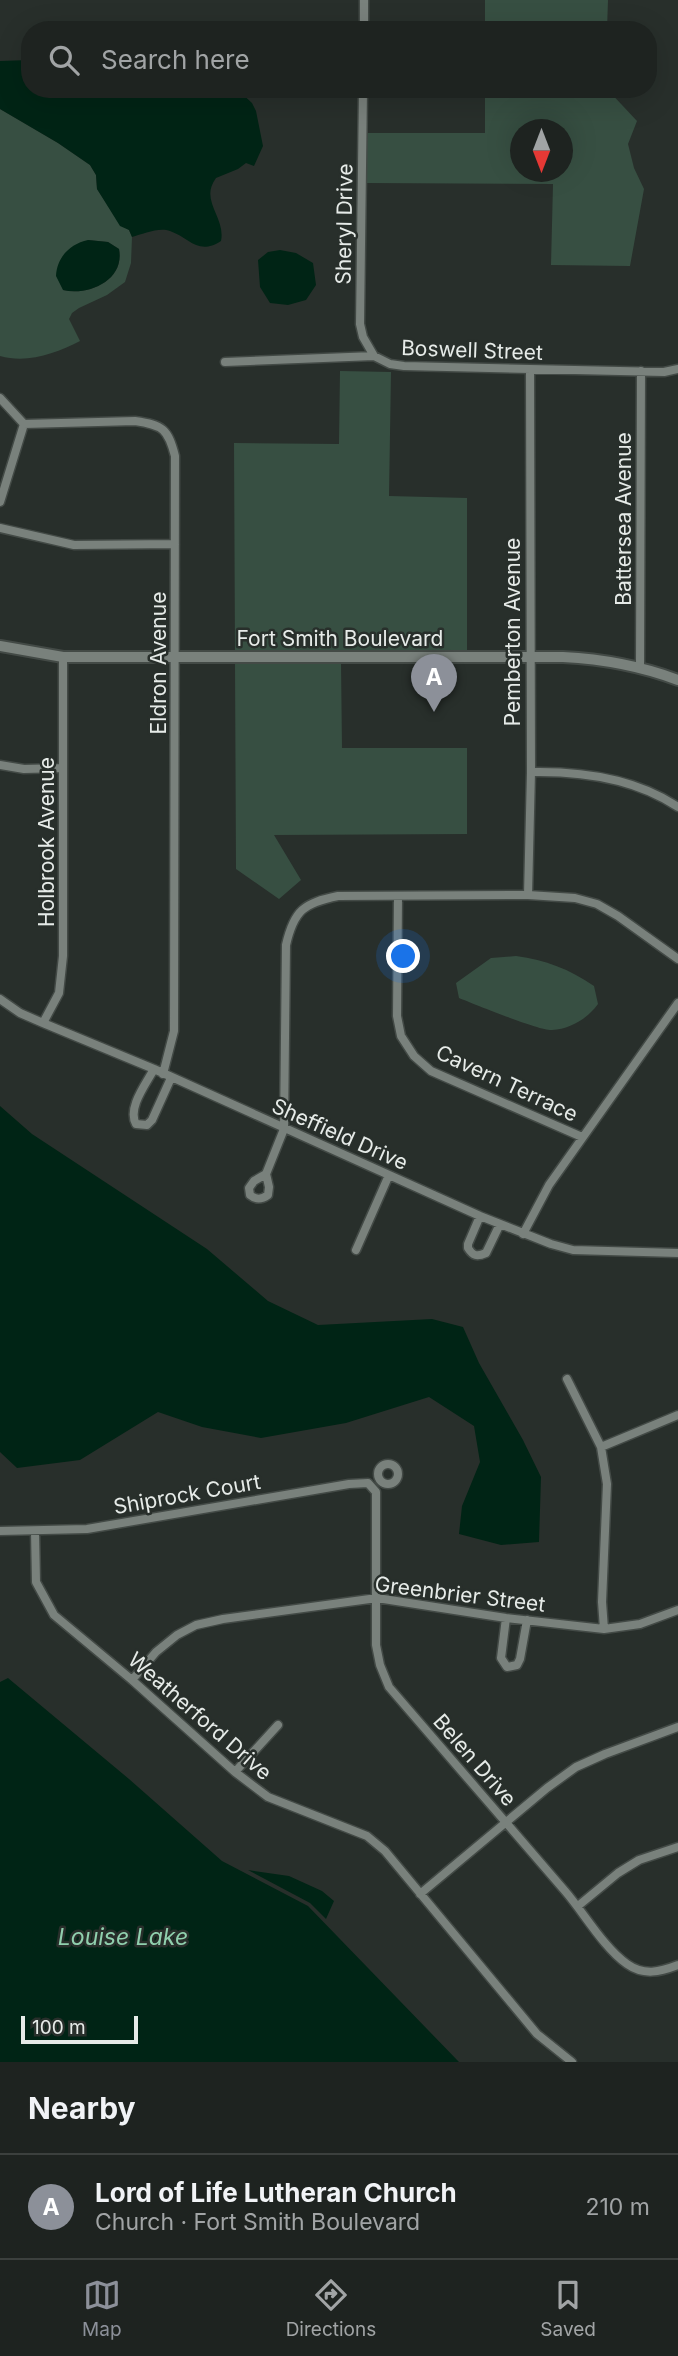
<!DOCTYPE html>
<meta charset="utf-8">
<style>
:root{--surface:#1e2320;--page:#2b2f2d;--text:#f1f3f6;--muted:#a1a4a5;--line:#3c403e;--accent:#8c9099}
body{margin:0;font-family:Inter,sans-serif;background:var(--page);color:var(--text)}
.compass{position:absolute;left:510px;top:119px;width:63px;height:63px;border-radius:50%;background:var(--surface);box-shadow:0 7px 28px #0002;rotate:180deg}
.scale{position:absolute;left:21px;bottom:18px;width:117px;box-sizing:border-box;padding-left:7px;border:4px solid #e6ebe8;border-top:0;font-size:19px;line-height:24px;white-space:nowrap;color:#e6ebe8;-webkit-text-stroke:5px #282f2b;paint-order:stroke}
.you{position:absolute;left:404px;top:957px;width:24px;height:24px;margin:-18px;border:5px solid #fff;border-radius:50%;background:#1a73e8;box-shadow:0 0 0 10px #1a73e833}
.badge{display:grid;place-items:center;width:46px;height:46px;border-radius:50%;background:var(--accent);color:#fff;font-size:23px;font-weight:700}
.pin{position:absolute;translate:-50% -58px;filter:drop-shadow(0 2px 4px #0008)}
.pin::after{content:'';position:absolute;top:37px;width:24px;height:21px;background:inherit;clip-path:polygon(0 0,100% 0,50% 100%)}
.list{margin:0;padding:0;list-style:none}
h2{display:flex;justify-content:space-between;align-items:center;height:91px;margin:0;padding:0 28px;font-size:30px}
h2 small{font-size:23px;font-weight:400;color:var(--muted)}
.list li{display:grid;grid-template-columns:46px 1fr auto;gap:21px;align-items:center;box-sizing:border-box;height:105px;padding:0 28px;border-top:2px solid var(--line)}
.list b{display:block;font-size:26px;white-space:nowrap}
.list p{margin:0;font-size:23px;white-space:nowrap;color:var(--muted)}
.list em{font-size:23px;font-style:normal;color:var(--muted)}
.icon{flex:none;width:38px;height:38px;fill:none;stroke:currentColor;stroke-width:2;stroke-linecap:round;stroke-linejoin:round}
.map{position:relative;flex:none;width:678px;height:2062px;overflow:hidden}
.search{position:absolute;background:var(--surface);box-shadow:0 7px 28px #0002;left:21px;right:21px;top:21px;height:77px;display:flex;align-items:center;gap:18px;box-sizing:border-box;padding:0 24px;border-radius:28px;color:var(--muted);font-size:26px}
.sheet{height:196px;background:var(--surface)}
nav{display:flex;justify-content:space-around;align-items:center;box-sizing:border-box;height:98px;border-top:2px solid var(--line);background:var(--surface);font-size:19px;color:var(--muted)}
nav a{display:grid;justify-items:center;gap:4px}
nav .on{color:var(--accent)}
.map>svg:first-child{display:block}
.green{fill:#374f42;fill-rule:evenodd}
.water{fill:#002415}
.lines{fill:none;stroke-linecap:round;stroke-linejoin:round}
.street-casing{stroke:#434a46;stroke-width:11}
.secondary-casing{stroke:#434a46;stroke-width:14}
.street{stroke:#79817c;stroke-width:8}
.secondary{stroke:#79817c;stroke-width:10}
.labels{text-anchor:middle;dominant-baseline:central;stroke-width:5;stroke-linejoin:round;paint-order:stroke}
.street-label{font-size:21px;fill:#e6ebe8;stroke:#282f2b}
.water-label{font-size:23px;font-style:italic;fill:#90d0ae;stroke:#282f2b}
</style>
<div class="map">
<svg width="678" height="2062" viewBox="0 0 678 2062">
<rect width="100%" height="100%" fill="#282f2b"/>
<path class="green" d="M485 0H608L607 30H485Z
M485 89H607L637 121 628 144 634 168 644 189 630 266 551 265 553 184 366 183 367 133H485ZM520 130H562V172H520Z
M0 109 58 143 90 165 96 175 97 189 120 224 129 230 132 237 131 263 125 282 107 295 79 308 72 313 69 319 80 341C56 353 28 364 0 356ZM88 240 108 242 119 249C125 280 89 296 63 290Z
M340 371 391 372 389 496 467 498V652L235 653 234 443 339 444Z
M341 662 342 748H467V834L274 835 301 880 279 899 236 869 235 663Z
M516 956C546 960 569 969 594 986L598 1004C587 1019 570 1029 552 1030 540 1031 474 1004 459 998L456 983 491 958Z"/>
<path class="water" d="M30 60V89H237L252 103 256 111 263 146 254 166 246 163 238 169 216 178C199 201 226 217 221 241 198 256 190 238 170 231 159 227 143 234 132 237L129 230 120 226 102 197 97 189 96 175 90 165 58 143 0 109V61Z
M88 240 108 242 119 249C125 280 89 296 63 290L56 276C57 257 70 244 88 240Z
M280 250 296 253 313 263 316 285 306 300 288 305 270 303 260 287 258 260 268 252Z
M0 1106 32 1134 207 1249 268 1301 318 1325 432 1319 463 1327 479 1363 523 1440 541 1477 539 1542 501 1545 459 1534 462 1506 480 1462 474 1426 429 1397 346 1423 261 1438 202 1427 158 1412 80 1460 17 1468 0 1452Z
M8 1678 129 1779 222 1861 308 1906 459 2062H0V1682Z
M248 1870 289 1876 322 1891 334 1901 326 1919 310 1903Z"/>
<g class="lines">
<g class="street-casing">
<path id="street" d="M364 30V0
M363 89 360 324 363 337 374 356
M225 362 374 356 390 364 404 366 664 372 678 369
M0 398 24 424 135 421C163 425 168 429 175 456L174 1031 163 1074
M0 502 24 424
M0 528 74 545 175 544
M640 667 641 371
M0 765 24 769 63 768
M531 772C581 771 635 778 678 807
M528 895 531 772 530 370
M398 896 397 1016 401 1036 414 1056 431 1071 582 1137
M0 999 20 1013 43 1023 154 1069 480 1216 551 1244 573 1250 678 1253
M43 1023 59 993 63 956V657
M154 1069C146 1084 127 1108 136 1124L147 1125 152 1120 171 1078
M266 1174 269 1187 268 1195C261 1200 256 1200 250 1195L249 1188 254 1181 266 1174 284 1129 286 945C294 910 304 903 338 896L528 895 575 898 597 904 618 916 678 959
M480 1216 468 1244V1248C473 1256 477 1257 486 1253L500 1224
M523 1234 549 1185 678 1003
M356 1250 389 1175
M567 1379 601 1447 607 1484 602 1602 604 1629
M601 1447 678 1415
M378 1474a10 10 0 1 1 20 0a10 10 0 1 1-20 0Z
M0 1531 87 1529 349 1484 368 1483 376 1492V1645L380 1665 389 1687C448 1755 506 1823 565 1891 584 1913 604 1948 627 1964 644 1976 660 1972 678 1965
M35 1531 36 1582 54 1615 132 1680 235 1772 268 1797 367 1836 385 1851 537 2034 572 2062
M506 1618 501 1658 507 1667 517 1665 520 1659 527 1620
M132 1680 156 1652 177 1635 196 1625 223 1619 377 1598 506 1618 604 1629 640 1624 678 1610
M235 1772 278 1725
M420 1894 547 1788 576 1767 605 1754 678 1727
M578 1906 618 1873 639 1860 678 1847"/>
</g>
<g class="secondary-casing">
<path id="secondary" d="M0 646 63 657H563C603 659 641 666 678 680"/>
</g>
<use href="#street" class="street"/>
<use href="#secondary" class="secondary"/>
</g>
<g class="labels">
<g class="street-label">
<text transform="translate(344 224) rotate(-89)">Sheryl Drive</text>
<text transform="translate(472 350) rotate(2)">Boswell Street</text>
<text transform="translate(623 519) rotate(-90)">Battersea Avenue</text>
<text transform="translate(512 632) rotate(-90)">Pemberton Avenue</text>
<text x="340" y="638">Fort Smith Boulevard</text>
<text transform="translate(158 663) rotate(-90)">Eldron Avenue</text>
<text transform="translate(46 842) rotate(-90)">Holbrook Avenue</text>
<text transform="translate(507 1083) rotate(25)">Cavern Terrace</text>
<text transform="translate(340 1134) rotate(24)">Sheffield Drive</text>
<text transform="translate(187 1494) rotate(-10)">Shiprock Court</text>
<text transform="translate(460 1594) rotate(7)">Greenbrier Street</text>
<text transform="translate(200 1716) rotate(41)">Weatherford Drive</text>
<text transform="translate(475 1760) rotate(49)">Belen Drive</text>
</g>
<g class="water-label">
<text x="123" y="1937">Louise Lake</text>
</g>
</g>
</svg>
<svg class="compass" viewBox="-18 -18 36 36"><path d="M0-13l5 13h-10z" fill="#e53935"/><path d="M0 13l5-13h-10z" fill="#a1a4a5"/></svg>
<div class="scale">100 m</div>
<div class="you"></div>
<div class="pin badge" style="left:434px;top:712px">A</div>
<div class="search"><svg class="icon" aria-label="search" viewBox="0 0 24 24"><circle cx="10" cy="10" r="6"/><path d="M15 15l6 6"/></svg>Search here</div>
</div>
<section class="sheet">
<h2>Nearby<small></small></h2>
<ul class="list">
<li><span class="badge">A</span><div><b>Lord of Life Lutheran Church</b><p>Church · Fort Smith Boulevard</p></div><em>210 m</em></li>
</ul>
</section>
<nav>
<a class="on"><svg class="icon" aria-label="map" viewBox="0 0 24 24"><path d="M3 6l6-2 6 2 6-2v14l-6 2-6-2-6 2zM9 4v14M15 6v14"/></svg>Map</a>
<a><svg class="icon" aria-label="directions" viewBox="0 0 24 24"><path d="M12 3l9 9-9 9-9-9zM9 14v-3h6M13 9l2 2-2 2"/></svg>Directions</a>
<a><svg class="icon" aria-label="saved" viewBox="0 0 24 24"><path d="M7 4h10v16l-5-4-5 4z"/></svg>Saved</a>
</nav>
